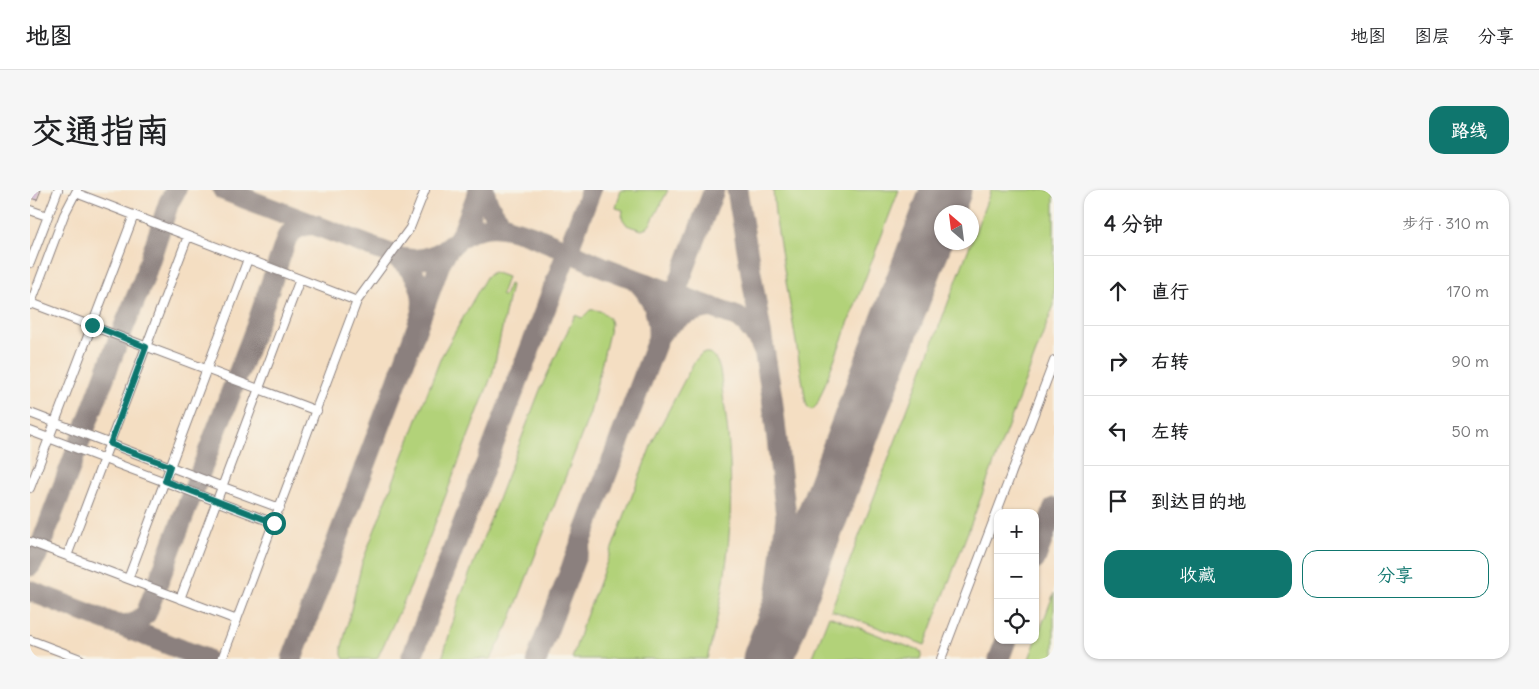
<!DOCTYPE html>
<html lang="zh">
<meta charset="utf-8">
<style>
:root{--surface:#fff;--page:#f6f6f6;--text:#202124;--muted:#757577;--line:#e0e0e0;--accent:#0f766e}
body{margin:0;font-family:Delius,"LXGW WenKai TC",sans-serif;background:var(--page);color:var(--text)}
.controls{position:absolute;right:15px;bottom:15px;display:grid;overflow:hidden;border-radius:10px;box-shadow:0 1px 4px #0004}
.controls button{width:45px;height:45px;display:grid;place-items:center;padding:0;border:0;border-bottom:1px solid var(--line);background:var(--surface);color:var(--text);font:25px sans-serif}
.compass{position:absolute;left:904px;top:15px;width:45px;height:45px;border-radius:50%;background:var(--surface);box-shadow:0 1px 4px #0004;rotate:332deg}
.stop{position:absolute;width:15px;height:15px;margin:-11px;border:4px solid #0f766e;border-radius:50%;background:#fff}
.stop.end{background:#0f766e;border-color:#fff;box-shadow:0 1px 5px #0008}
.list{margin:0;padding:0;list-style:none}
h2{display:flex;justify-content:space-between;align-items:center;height:65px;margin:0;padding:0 20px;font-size:21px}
h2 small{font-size:16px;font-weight:400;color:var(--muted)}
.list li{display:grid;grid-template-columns:32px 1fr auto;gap:15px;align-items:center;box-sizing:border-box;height:70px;padding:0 20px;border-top:1px solid var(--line)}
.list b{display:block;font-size:19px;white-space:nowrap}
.list em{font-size:16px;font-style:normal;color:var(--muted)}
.actions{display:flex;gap:10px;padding:15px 20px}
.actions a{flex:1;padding:11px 0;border:1px solid var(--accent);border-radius:15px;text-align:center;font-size:18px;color:var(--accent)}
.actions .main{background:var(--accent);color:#fff}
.icon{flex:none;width:28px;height:28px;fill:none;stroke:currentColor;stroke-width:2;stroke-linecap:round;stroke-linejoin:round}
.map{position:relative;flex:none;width:1024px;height:469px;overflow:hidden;border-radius:15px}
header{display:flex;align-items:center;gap:30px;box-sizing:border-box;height:70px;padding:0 25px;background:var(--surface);border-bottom:1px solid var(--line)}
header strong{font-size:24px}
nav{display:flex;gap:28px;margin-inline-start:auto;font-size:18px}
.intro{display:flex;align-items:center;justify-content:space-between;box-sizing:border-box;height:120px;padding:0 30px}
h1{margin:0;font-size:35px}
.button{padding:12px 22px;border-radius:15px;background:var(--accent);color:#fff;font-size:18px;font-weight:700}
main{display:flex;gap:30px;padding:0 30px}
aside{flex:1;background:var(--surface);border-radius:15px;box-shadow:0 1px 4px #0004}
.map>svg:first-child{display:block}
.green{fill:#b2d279;stroke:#6a7a5a}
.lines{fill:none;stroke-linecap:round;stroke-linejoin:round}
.taxiway{stroke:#8b807e;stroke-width:21}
.runway{stroke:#8b807e;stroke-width:51}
.building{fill:#c6a7cb}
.minor-casing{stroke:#8b807e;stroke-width:10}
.minor{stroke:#fff;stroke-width:8}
.route{stroke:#0f766e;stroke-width:6}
</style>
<header>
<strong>地图</strong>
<nav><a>地图</a><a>图层</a><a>分享</a></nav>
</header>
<div class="intro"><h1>交通指南</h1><a class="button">路线</a></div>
<main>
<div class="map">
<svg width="1024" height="469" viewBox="0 0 1024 469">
<rect width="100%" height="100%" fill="#f7f3e8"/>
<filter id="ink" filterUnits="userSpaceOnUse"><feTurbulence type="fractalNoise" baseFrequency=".02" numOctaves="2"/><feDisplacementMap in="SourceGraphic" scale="10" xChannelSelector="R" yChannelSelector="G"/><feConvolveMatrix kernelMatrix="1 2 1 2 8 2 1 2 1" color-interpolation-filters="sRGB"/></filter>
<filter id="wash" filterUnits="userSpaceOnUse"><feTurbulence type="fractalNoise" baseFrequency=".0096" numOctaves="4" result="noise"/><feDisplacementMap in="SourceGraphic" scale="20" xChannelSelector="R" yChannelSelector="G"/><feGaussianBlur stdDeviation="1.12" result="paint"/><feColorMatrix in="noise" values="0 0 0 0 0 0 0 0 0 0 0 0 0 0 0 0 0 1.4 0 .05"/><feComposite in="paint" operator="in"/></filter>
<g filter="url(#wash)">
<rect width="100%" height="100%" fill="#f4dec2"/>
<path class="green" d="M591 0H638L621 33 617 38 612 40 602 37 597 35 592 28 593 20 586 18Z
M743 0H869L787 215 782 220 778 218 776 213 745 24Z
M961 0H1024V115L895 455 801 420Z
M463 82 477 87 471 105 474 106 479 94 481 95 463 182 381 396 347 469H314L312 465V457L332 373 411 167 456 87Z
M560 120C570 119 579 124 581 134L560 223 478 436 461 469H412L429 411 510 200 545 125 552 128Z
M672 163H679C692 170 691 191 693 205 707 295 702 380 677 469H542L552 437 624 248 664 172Z
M1024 403V469H999Z
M799 426 892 462 890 469H782Z"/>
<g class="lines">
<path class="taxiway" d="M193 0 371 68C390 72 406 68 421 55
M454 0C457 15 467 31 479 39
M707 0 742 207 756 326 748 393 736 469
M427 51 434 39 449 0
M363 65C381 76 395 95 392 118
M604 89C622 104 629 124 628 147 642 128 659 121 682 117
M1005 370 1024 318
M0 376 7 365 88 151 113 91 139 12 146 0
M0 401 176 469
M87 435 103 434 116 424 226 137 257 47C265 37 274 34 286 35
M262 469 367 192 411 71C420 53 437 39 458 37 488 33 547 67 576 78 620 95 664 111 708 127 721 137 729 149 735 164
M381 469 561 0
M507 469 684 0
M969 469 976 450"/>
<path class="runway" d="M738 469 916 0"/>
</g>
<g id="blocks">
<path class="building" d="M0 0H11L7 10 0 8Z"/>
</g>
</g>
<g filter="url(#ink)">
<use href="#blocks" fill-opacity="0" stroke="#8b807e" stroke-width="1"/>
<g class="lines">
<g class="minor-casing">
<path id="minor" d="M46 3 327 111
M0 20 17 26
M0 73 28 0
M1 113 34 25 47 0
M0 115 1 113 287 221
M0 223 193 297 250 318
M0 241 244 333
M0 298 104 25
M0 352 207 430
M37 366 158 46
M98 389 218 69
M150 409 270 89
M0 450 50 469
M192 469 327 111 380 38 395 0
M911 469 1024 171"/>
</g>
<use href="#minor" class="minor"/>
</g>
</g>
<g class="lines" filter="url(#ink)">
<path class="route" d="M62 135 116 157 80 254 140 276 135 291 244 333"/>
</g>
</svg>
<div class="controls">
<button>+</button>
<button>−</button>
<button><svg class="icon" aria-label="locate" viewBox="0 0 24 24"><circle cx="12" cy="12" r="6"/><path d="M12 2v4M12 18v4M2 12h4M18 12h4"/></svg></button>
</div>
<svg class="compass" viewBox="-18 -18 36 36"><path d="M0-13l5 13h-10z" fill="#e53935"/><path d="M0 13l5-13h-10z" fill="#757577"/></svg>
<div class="stop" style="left:244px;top:333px"></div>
<div class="stop end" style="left:62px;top:135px"></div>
</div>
<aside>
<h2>4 分钟<small>步行 · 310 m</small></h2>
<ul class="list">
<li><svg class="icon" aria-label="ahead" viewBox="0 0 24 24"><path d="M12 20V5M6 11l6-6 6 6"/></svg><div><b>直行</b></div><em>170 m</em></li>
<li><svg class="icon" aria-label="right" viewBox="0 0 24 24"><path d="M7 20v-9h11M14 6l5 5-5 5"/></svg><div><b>右转</b></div><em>90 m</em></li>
<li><svg class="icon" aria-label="left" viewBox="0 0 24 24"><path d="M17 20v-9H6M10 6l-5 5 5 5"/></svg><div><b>左转</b></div><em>50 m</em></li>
<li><svg class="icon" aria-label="arrive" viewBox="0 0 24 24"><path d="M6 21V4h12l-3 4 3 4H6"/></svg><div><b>到达目的地</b></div></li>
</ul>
<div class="actions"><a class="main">收藏</a><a>分享</a></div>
</aside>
</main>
